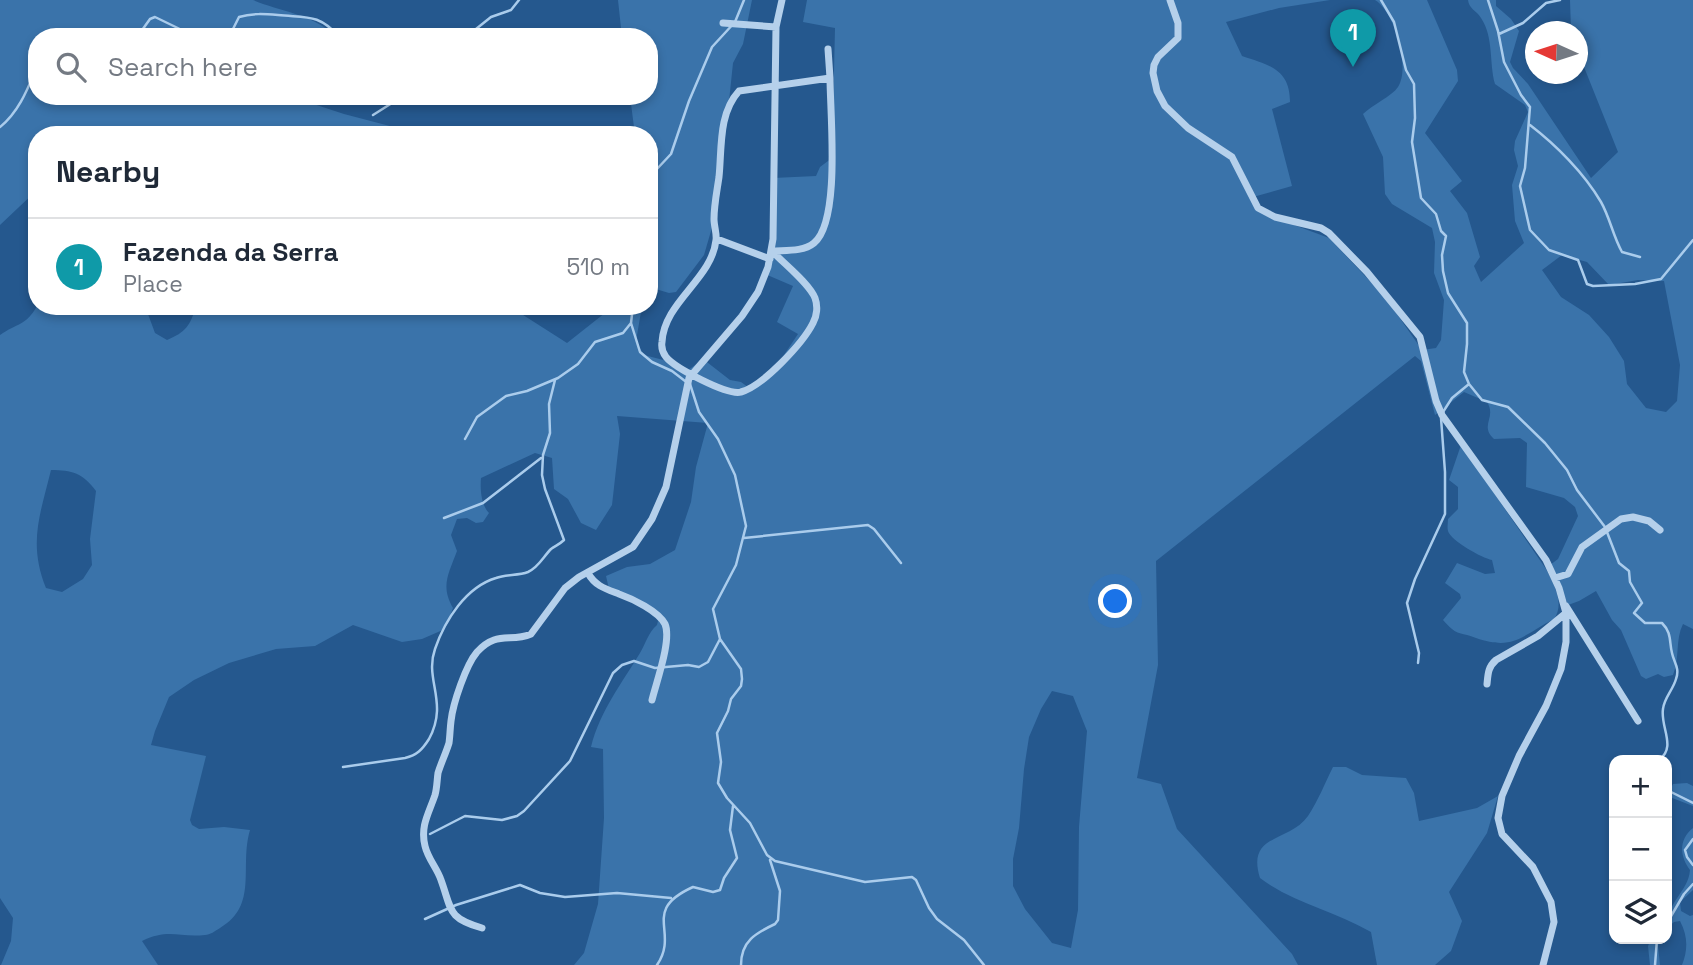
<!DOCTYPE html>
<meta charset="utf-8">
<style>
:root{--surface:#fff;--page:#f6f6f7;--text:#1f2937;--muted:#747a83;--line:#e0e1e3;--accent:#db2777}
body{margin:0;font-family:"Space Grotesk",sans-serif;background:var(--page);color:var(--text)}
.controls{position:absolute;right:21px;bottom:21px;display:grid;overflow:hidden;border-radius:14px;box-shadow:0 4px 10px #0003}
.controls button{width:63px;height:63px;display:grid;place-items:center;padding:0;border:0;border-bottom:2px solid var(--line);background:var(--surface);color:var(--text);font:35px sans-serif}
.compass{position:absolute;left:1525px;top:21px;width:63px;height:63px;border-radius:50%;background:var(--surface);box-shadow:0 4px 10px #0003;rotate:273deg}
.you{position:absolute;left:1116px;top:602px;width:24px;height:24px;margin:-18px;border:5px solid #fff;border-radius:50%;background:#1a73e8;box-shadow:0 0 0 10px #1a73e833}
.badge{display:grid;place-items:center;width:46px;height:46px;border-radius:50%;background:var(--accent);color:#fff;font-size:23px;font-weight:700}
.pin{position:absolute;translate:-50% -58px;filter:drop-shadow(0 2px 4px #0008)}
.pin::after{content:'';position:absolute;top:37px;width:24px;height:21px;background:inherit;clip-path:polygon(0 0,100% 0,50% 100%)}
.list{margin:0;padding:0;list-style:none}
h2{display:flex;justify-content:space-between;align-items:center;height:91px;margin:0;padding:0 28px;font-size:30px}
h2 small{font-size:23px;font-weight:400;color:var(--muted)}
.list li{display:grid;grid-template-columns:46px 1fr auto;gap:21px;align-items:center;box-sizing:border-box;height:98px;padding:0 28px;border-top:2px solid var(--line)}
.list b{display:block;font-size:26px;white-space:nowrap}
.list p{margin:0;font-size:23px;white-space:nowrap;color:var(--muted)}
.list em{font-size:23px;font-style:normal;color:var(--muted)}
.icon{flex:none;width:38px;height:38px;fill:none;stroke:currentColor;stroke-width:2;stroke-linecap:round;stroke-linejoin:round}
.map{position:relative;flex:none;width:1693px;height:965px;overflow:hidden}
.search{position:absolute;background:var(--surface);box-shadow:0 4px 10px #0003;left:28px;top:28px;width:630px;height:77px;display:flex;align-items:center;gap:18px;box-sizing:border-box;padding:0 24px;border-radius:28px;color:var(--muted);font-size:26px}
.panel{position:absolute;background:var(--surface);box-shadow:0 4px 10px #0003;left:28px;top:126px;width:630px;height:189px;border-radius:28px}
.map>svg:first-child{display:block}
.green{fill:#3a73aa;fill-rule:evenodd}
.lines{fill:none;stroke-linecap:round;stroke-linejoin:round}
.stream{stroke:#aaccec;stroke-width:2.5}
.street{stroke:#b5d0eb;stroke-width:7}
</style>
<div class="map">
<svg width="1693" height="965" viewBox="0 0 1693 965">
<rect width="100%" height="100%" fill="#25588e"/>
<path class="green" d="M0 0H253C279 11 310 14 332 33V37H37V96H289L344 114 405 130 464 135H37V190L0 225Z
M618 0H752L743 44 733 63 718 207 704 255 676 292 669 293 649 287V135H635L630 96H649V37H622Z
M807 0H1330L1279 8 1226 22 1242 56C1269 65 1290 69 1290 102L1272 109 1292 186 1253 197 1259 212 1329 238 1385 297 1422 350 1436 348 1441 340 1444 300 1434 273 1435 242 1432 228 1392 204 1385 194 1383 157 1363 114C1372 105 1392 96 1398 87 1411 67 1394 11 1375 0H1427L1457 70 1458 81 1425 133 1462 181 1450 191 1467 213 1480 257 1474 266 1481 282 1524 243 1515 221 1512 185 1518 166 1514 150 1515 141 1528 112 1525 105 1495 84C1489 64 1494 37 1481 18 1476 10 1469 9 1468 0H1496V6L1511 19 1519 31 1510 62 1513 68 1528 84 1591 178 1618 152 1578 52V32L1572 31 1571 29 1570 0H1693V629L1683 624C1675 640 1680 658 1673 675L1664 677 1658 674 1646 679 1641 676 1621 630 1612 620 1596 591 1579 601 1568 605 1550 565 1558 559 1578 516 1575 507 1564 498 1526 487 1527 443 1520 438 1494 439C1479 425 1497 418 1487 402L1464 392 1435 415 1421 361 1415 356 1156 561 1158 665 1137 778 1161 784 1177 829 1292 954 1298 965H574L584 953 598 904 604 818 603 749 591 747C600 711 622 683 640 653 646 643 648 633 657 625L659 617 609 589 606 576 627 567 650 564 675 550 691 502 696 467 708 423 617 416 620 434 612 505 596 530 581 523 568 499 554 489 552 458 535 453 481 478C480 489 481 505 489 513L483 522 476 523 467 518 457 519 451 535 457 551C449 573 440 586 453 608L445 629 422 639 402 642 353 625 315 646 276 649 229 663 194 680 169 697 155 731 151 745 206 756 190 820 192 825 199 829 224 827 250 830C239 867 259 905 220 928 215 931 210 935 205 935 179 938 169 928 142 941L158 965H1L11 941 13 918 0 898V335C17 323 26 326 37 306H145L155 333 167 340C186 332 190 326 196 306H509L567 343 610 309 611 306H642L636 341 644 355 671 362 687 371 703 359 730 380 741 382 752 390 776 367 798 334 777 322 793 286 765 274 773 222V178L816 176 820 167 832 158 835 28 803 22ZM1562 255 1587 262 1609 285 1638 280 1664 281 1680 365 1677 401 1666 412 1646 408 1627 384 1624 361 1609 337 1589 315 1561 297 1542 270ZM51 470C72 470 83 473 96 491L90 539 92 565 83 579 62 592 46 588C28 543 40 515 51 470ZM1052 691 1073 696 1087 731 1079 827 1078 910 1071 948 1052 943 1025 909 1013 886V859L1019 828 1024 769 1029 737 1041 709Z
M1461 445 1546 569C1554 584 1565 604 1554 619 1521 636 1514 651 1476 638 1457 631 1457 636 1443 620L1461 598 1460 594 1445 583 1457 563 1485 574 1495 573 1492 560C1482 558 1451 541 1448 531 1447 527 1448 523 1448 519L1458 509V487L1449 480Z
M1333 767H1346L1362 775 1406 778 1414 793 1419 821 1477 808 1498 796 1487 833 1449 892 1462 921 1451 951 1435 965H1377L1371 932C1335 911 1293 903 1260 878 1246 833 1289 843 1308 816 1318 801 1325 783 1333 767Z
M1687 783 1693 786V806L1667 796 1673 784Z
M1693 828V890L1680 902 1681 911 1690 916 1693 915V965H1682C1688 950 1688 936 1680 921L1674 922 1667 928C1667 900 1688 893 1690 870 1680 857 1678 840 1693 828Z
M1651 939H1660L1658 946 1660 965H1650L1648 946Z"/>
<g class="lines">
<path class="stream" d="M1381 0 1394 22 1406 70 1414 84 1415 118 1412 142 1421 198 1436 214 1441 231 1446 236 1442 255 1443 271 1448 293 1467 323V344L1464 372 1469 384 1482 400 1508 407 1545 443 1567 470 1577 490 1605 527 1619 563 1629 571 1630 582 1642 603 1634 613 1645 623H1662C1672 633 1669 641 1672 653 1674 663 1680 668 1676 679 1673 690 1664 698 1663 709 1660 727 1677 747 1659 760
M1488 0 1498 31 1504 62 1521 95 1530 107 1525 168 1520 186 1530 230 1549 250 1578 260 1587 284 1593 286 1635 284 1661 279 1693 240
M1499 34 1523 23 1546 3 1560 0
M135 37 140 33 150 19 155 17 188 33 201 37
M229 37 239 17C252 13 265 14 278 15 305 18 319 13 339 37
M395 37C405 26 431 28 441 37
M466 37 491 17 511 10 519 0
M373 115 392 103 397 96
M1530 125C1556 145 1584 173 1601 202 1610 218 1613 236 1622 252L1640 257
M0 127C19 112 28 88 37 67
M649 201 656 170 671 154 689 101 712 47 735 22 744 0
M633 306 631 323 640 352 652 362 672 371 685 381
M690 384 699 412 718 439 735 475 746 526 736 565 713 609 720 639 741 669 742 679 741 686 731 699 728 711 717 733 721 762 718 783 727 798 750 823 767 855 775 861 865 882 912 877 916 880 929 908 937 919 964 940 984 965
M1443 412 1452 398 1469 384
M465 439 477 417 506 396 527 391 558 378 578 364 595 342 623 333 631 323
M444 518 483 503 541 458
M744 538 868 525 874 529 901 563
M1418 663 1419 653 1407 603 1415 579 1445 514V472L1441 418
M343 767 405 758C417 755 422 750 429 739 449 702 424 680 435 649 445 620 466 587 496 578 506 574 518 576 528 572 539 567 543 557 551 549 555 546 560 544 564 540L545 489 542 475 543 455 550 433 549 404 555 380
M1667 790 1693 803
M430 834 465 816 502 820 517 816 524 811 570 761 613 673 622 665 634 661 655 668 688 665 699 667 708 662 720 639
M1693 839 1685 850 1687 857 1693 865
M425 919 456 905 520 885 540 893 565 897 617 893 671 898
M1667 923 1684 894 1693 884
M657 965C680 931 640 911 693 887L713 892 720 890 724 878 737 858 730 830 733 806
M741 965C741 941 756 933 775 924L778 920 780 891 770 860
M1655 965 1657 939"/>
<path class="street" d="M1170 0 1178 23V38L1158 57 1154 65 1153 73 1157 91 1165 106 1188 128 1232 157 1258 208 1275 217 1321 228 1329 233 1367 272 1420 337 1436 401 1442 415 1546 560 1559 588 1566 613V642L1561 669 1546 706 1519 756 1502 796 1498 818 1502 834 1533 867 1551 902 1554 922 1543 965
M723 23 776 27
M828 49 830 78
M830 78C830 113 841 221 814 243 803 252 785 250 772 251 783 263 809 283 815 298 818 306 817 316 813 323 803 343 763 386 741 392 728 396 675 368 666 357 663 353 661 348 662 342 664 302 712 279 716 240 717 234 714 226 714 219 714 205 717 191 719 177 722 149 718 114 739 91Z
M717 239 770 259
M588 573C595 586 606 589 619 594 633 599 658 611 665 624 672 640 656 683 652 700
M1555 578 1568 574 1582 547 1621 519 1633 517 1649 521 1660 530
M1566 606 1638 721
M1487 684C1488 674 1488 667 1496 660L1538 636 1566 613
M482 928C447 918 452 910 441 880 437 868 428 859 425 846 420 826 429 813 435 795 437 788 437 780 438 773 441 763 446 753 449 743 450 736 450 729 451 721 453 703 466 665 477 652 497 630 510 643 531 634L565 588 579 577 633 547 652 519 666 487 689 378 742 316 758 292 768 267 773 239 776 27 782 0"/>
</g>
</svg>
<div class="controls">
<button>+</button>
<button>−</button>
<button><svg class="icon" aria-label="layers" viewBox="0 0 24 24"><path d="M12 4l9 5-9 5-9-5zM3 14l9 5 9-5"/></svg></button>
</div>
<svg class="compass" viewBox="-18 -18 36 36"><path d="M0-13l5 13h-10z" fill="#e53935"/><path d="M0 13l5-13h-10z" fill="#747a83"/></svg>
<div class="you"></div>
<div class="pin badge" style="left:1353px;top:67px;background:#0f9aa8">1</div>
<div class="search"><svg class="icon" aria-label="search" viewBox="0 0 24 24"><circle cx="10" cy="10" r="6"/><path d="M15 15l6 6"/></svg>Search here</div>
<section class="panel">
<h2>Nearby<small></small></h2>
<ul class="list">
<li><span class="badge" style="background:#0f9aa8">1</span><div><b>Fazenda da Serra</b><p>Place</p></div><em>510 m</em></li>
</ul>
</section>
</div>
